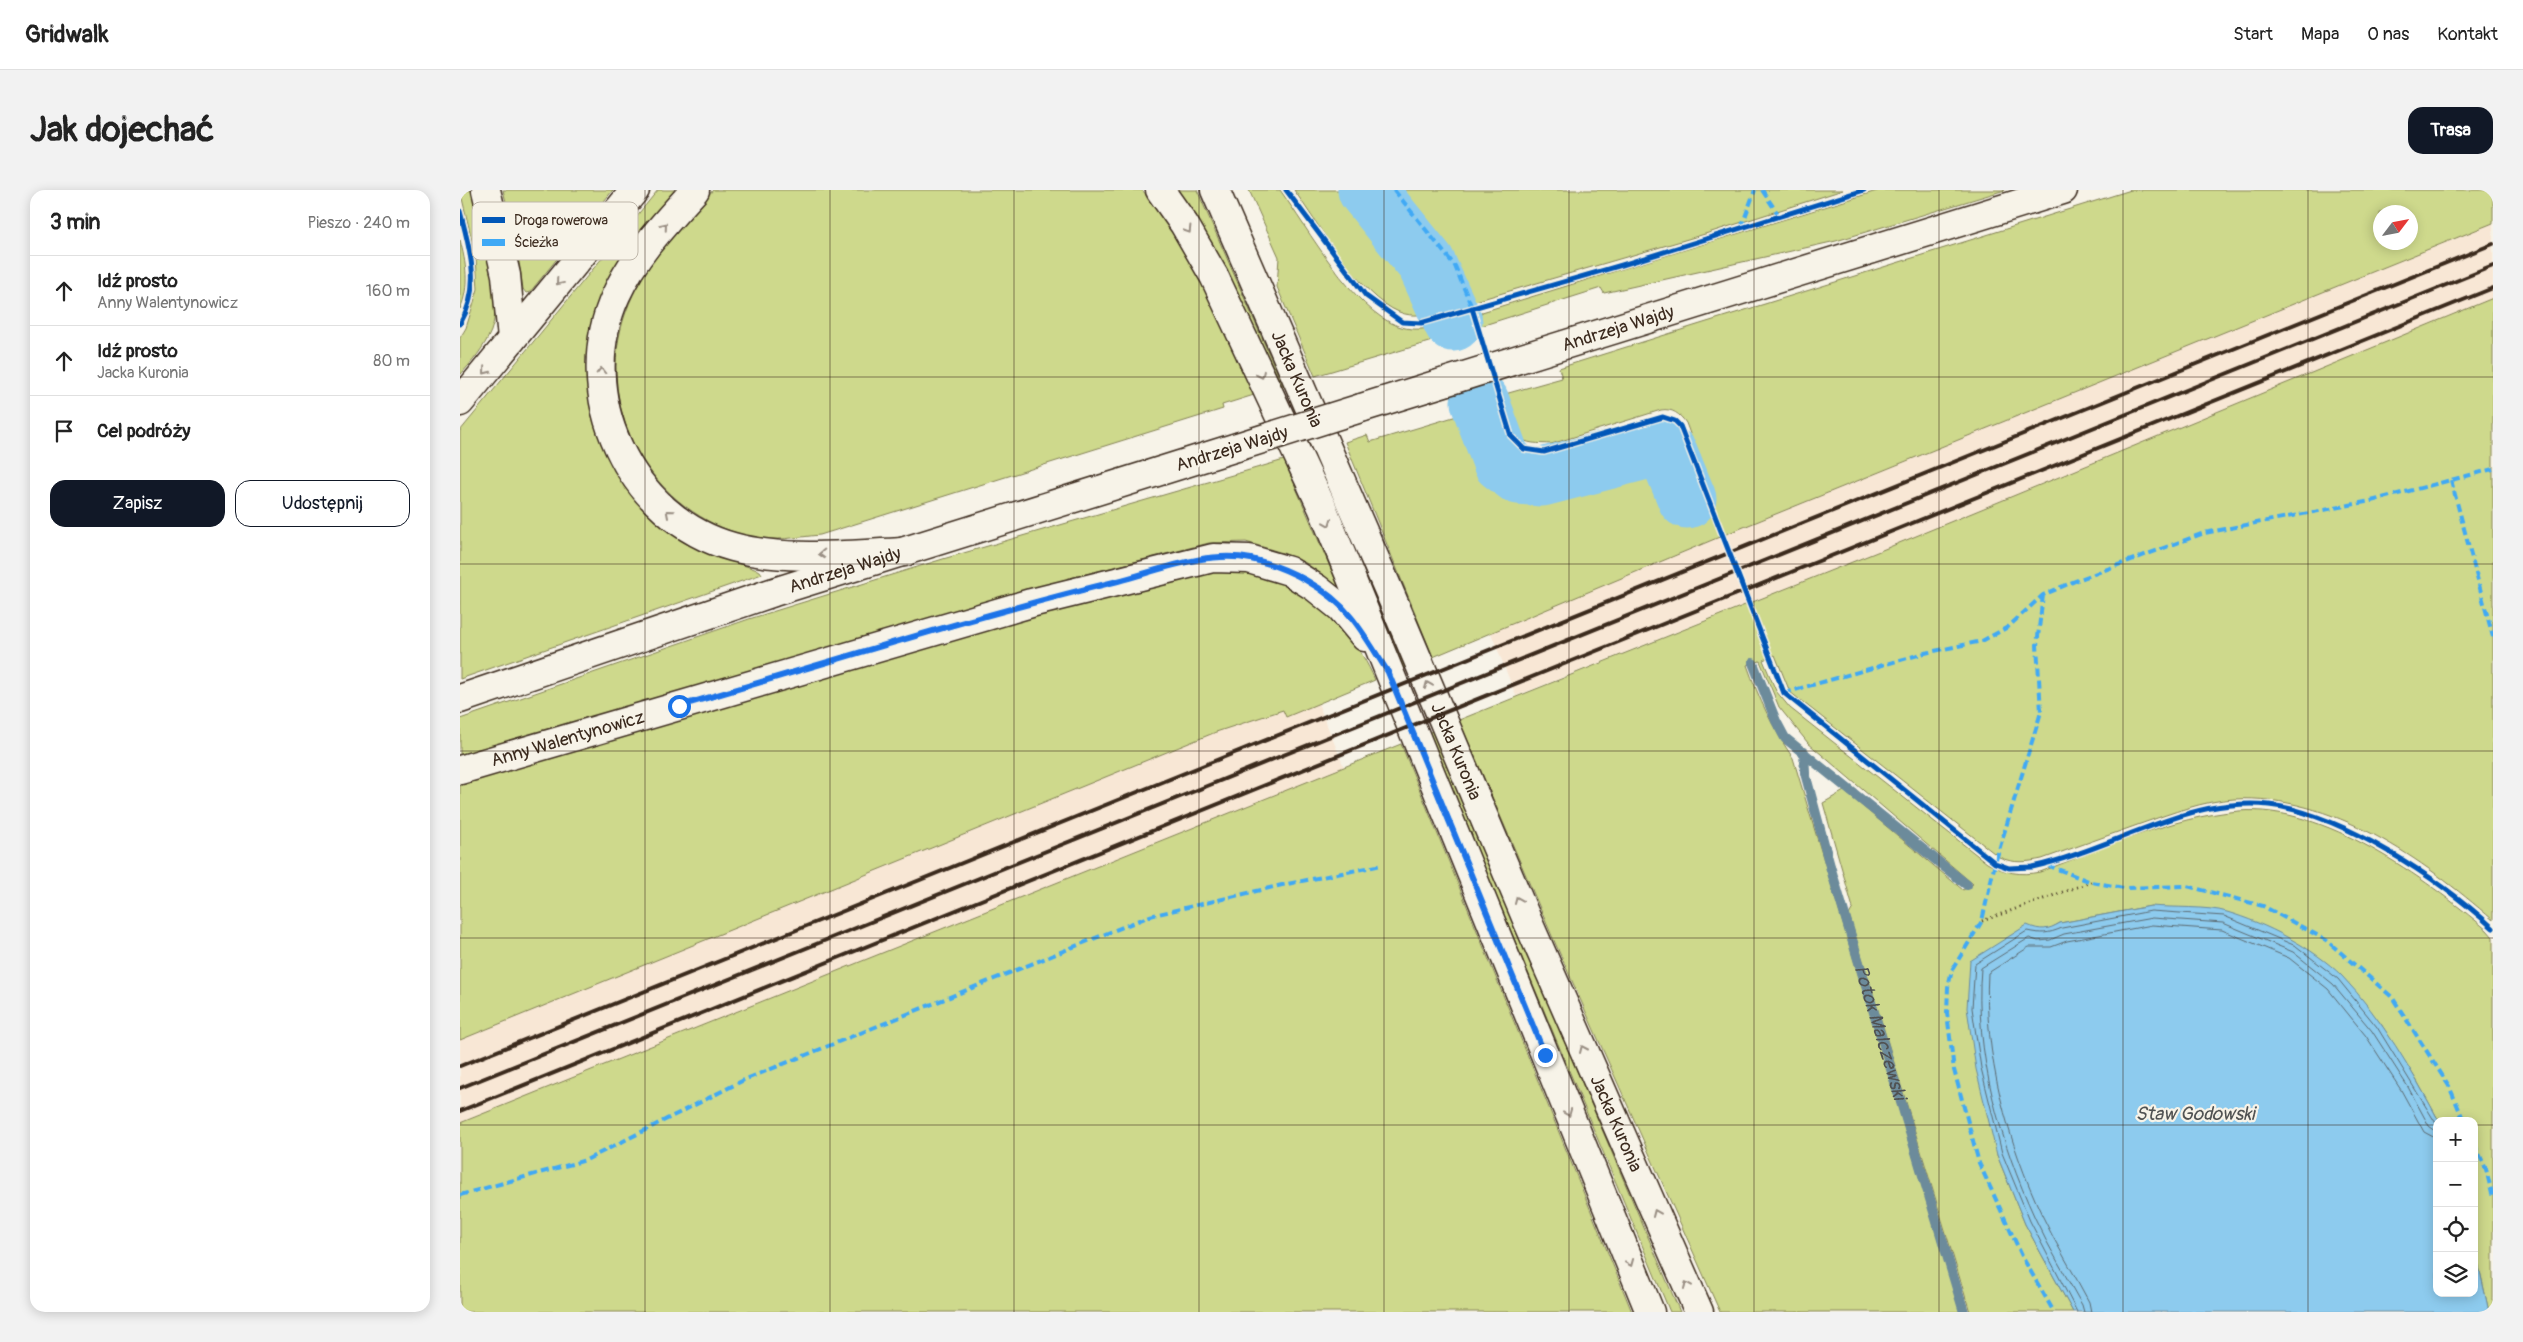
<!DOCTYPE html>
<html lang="pl">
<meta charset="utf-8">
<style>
:root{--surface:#fff;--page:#f2f2f2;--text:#222;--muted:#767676;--line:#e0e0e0;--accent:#111827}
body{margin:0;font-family:Pangolin,sans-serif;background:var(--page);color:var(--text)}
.controls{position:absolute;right:15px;bottom:15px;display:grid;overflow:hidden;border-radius:10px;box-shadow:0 2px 12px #0003}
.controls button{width:45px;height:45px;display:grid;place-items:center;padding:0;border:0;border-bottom:1px solid var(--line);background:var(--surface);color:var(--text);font:25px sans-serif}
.compass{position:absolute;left:1913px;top:15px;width:45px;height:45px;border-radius:50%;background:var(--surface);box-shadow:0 2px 12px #0003;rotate:58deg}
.stop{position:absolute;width:15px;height:15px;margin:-11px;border:4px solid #1a73e8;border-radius:50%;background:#fff}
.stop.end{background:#1a73e8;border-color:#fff;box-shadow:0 1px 5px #0008}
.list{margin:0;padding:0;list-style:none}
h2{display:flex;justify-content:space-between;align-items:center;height:65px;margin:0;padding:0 20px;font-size:21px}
h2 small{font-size:16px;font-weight:400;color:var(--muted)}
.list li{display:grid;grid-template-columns:32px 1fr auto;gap:15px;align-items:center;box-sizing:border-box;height:70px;padding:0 20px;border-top:1px solid var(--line)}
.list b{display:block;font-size:19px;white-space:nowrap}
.list p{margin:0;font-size:16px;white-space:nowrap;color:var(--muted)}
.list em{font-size:16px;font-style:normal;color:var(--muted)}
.actions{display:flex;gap:10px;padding:15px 20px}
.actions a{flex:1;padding:11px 0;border:1px solid var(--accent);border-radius:15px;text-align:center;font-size:18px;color:var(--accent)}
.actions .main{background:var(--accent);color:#fff}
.icon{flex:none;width:28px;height:28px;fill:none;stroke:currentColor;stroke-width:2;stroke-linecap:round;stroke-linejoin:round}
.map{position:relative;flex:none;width:2033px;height:1122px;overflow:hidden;border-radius:15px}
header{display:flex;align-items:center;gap:30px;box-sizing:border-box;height:70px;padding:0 25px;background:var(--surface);border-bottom:1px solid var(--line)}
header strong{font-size:24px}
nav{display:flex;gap:28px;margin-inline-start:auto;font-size:18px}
.intro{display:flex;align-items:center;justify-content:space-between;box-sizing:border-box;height:120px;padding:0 30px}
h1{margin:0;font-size:35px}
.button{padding:12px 22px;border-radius:15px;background:var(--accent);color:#fff;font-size:18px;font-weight:700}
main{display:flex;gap:30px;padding:0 30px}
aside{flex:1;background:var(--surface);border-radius:15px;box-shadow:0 2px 12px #0003}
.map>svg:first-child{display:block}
.built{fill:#f8e7d5}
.green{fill:#ced98c;stroke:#848255;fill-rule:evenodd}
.water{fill:#8dcbee;stroke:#6c8b9b}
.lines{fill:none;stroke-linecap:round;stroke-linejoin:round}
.shore{stroke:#5c6a71;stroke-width:1}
.stream{stroke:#6c8b9b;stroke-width:10}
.river{stroke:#8dcbee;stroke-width:59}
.secondary-casing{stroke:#3b2a1e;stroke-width:31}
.primary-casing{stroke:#3b2a1e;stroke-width:31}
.path{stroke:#3b2a1e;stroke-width:3;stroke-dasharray:1 4;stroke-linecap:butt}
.secondary{stroke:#f7f3e8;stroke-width:28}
.primary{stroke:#f7f3e8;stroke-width:28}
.rail{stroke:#3b2a1e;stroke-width:4}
.secondary-bridge-casing{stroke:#3b2a1e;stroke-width:31;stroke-linecap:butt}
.secondary-bridge{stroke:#f7f3e8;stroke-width:28}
.quiet{stroke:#3fa9f5;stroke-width:4;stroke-dasharray:8 4;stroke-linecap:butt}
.cycleway-casing{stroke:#f7f3e8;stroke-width:8}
.cycleway{stroke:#0057b8;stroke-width:5}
.oneway{stroke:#998e83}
.route{stroke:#1a73e8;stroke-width:6}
.grid{fill:none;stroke:#3b2a1e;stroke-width:1;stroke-opacity:0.55}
.labels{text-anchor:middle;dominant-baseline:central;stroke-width:4.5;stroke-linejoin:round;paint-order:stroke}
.street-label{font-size:18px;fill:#3b2a1e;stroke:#f7f3e8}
.water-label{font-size:19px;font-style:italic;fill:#505252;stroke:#f7f3e8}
.key{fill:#f7f3e8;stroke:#bfb7ab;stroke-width:1}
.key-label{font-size:14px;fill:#3b2a1e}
</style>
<header>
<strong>Gridwalk</strong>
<nav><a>Start</a><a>Mapa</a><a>O nas</a><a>Kontakt</a></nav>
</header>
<div class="intro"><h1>Jak dojechać</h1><a class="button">Trasa</a></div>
<main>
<aside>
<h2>3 min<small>Pieszo · 240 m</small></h2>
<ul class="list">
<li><svg class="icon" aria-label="ahead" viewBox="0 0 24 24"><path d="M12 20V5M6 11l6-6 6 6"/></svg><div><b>Idź prosto</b><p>Anny Walentynowicz</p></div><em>160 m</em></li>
<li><svg class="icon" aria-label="ahead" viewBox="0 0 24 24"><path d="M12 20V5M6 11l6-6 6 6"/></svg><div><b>Idź prosto</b><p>Jacka Kuronia</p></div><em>80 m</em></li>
<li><svg class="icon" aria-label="arrive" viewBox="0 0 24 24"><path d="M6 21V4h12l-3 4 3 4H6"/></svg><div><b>Cel podróży</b></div></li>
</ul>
<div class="actions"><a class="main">Zapisz</a><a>Udostępnij</a></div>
</aside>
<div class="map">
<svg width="2033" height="1122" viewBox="0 0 2033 1122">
<rect width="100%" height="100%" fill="#f7f3e8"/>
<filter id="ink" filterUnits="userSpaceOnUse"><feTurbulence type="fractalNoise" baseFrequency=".02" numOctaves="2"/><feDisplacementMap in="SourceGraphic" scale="10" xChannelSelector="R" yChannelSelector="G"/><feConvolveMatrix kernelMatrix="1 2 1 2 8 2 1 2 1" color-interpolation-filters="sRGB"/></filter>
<g filter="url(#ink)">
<path class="built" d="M2033 33V108L1427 358 1056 506 1031 443 1269 343Z
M858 513 884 577 0 933V850L756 542 824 520 826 527Z"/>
<path class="green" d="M0 0H15C23 38 45 104 31 141 24 158 12 172 0 185V148L6 138 18 99 16 67Z
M43 0H153L70 102 66 103 63 99 56 51Z
M198 0H219L129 195C138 258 163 312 218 348 243 363 273 371 300 381L302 384 0 489V241Z
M253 0H682C729 51 766 141 794 205L762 215 763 219 360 345C337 347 314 352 292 347 192 325 131 219 166 122 183 74 220 38 253 0Z
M715 0H737L823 196 817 198Z
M789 0H820C848 39 893 120 938 136 960 144 984 135 1005 128L1009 140 855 186 817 97 819 67Z
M834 0H1383L1245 44 981 121C967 124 953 128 939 122 901 107 858 34 834 0Z
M1420 0H1545L1376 51 1144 103 1141 98 1021 136 1018 130 1022 122Z
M1671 0H2033V33L1269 343 973 467 885 252 907 245 910 252 1017 220C1024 239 1028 265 1040 281 1074 326 1150 274 1190 266 1209 271 1213 295 1222 311L1251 300 1226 233C1220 224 1212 218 1201 220L1091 254C1079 253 1066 255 1058 246L1045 204 1102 188 1099 178ZM1920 22H1950V52H1920Z
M0 50C6 73 10 96 0 119Z
M2033 108V730C1963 669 1872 604 1774 609 1743 611 1712 623 1683 633 1649 645 1616 657 1582 669 1567 672 1554 674 1539 667L1330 502 1315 465 1303 470 1316 501 1330 518 1527 673C1545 683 1560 686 1580 682 1644 658 1711 627 1779 621 1864 614 1965 688 2027 740L2033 747V1122H2029L2014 1054V931H1979L1957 891 1921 834 1881 786 1691 716 1600 733 1589 739 1579 740 1537 965 1565 1034 1613 1122H1510L1389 725 1393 718 1363 613 1384 601 1503 700 1513 694 1348 553 1319 517 1300 471 1287 475C1299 509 1313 539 1333 568L1500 1122H1260L1092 746 999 530 1427 358Z
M1202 232 1215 241 1220 254 1207 245 1193 242 1083 278 1062 275 1045 254 1070 267 1081 268 1193 233Z
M853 262 946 478 942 479 848 263Z
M824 270 879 398 846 373 823 363 786 352 749 353 614 387 0 565V529L289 429 483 369Z
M757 378C830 383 886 423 915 490L826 527 823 520 756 542 0 850V593L502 445Z
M972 541 1220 1122H1210L968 543Z
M941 554 1172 1122H0V933Z"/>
<path class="water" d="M1691 716C1712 718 1748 716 1767 722 1805 733 1854 758 1882 786 1922 828 1952 881 1979 931H1977V1103H2014V1054L2029 1122H1613L1565 1034 1537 965 1516 879 1507 818 1510 771 1567 735C1581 741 1588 740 1600 733Z"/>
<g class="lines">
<path class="shore" d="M1617 1122 1570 1031 1542 963 1521 878 1512 818 1515 774 1567 741C1581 744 1588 744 1602 738L1691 721 1764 726 1836 756 1878 789 1917 837 1977 935
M1624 1122 1622 1115C1606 1086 1589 1058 1575 1028 1540 952 1514 862 1521 778L1569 748 1578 751 1590 750 1604 744 1692 728 1763 733 1833 762 1873 794 1912 841 1948 897 1969 936 1977 942
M1631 1122 1629 1112C1614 1083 1596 1055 1582 1025 1548 953 1523 863 1528 783L1569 757H1591L1607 751 1692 735 1762 740 1829 768 1868 799 1906 846 1941 900 1964 942 1977 949"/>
<g class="stream">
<path d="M1293 473 1316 531 1325 548 1507 695"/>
<path id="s1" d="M1344 562 1345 583 1370 676 1504 1122"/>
</g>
<path class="river" d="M907 0 966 73 993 132
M1020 212 1042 272 1059 285 1082 287 1197 257 1209 265 1227 309"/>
<g class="secondary-casing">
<g id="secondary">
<path id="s2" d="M901 218 1603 0"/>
<path id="s3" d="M0 509 314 402 777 257"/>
</g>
</g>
<g class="primary-casing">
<g id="primary">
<path d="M26 0 46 85 52 149"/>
<path d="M235 0C206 32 174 65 156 105 111 203 169 329 273 357 328 372 389 364 445 362"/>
<path d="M700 0 724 34 754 86 862 317 1190 1122"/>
<path id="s4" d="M755 0 929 401 1068 732 1239 1122"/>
<path d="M0 212 175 0"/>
<path id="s5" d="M0 580 571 413 753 368 789 369 829 381 856 398 881 418 905 447"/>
</g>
</g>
<path class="path" d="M1522 731 1631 692"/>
<use href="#secondary" class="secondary"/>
<use href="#primary" class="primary"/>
<path class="rail" d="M0 876 2033 54
M0 898 2033 76
M0 921 2033 98"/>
<g class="secondary-bridge-casing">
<path id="secondary-bridge" d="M777 257 901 218"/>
</g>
<use href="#secondary-bridge" class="secondary-bridge"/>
<path class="quiet" d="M934 0 995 76 1012 118
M1302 0 1320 27
M1281 38 1295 0
M1991 290 2033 447
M1583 405 1577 455 1581 522 1535 673 1522 731 1492 780 1488 797 1487 823 1494 880 1519 973 1563 1068 1594 1122
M1324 503 1465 463 1522 451 1548 437 1583 405 1615 391 1744 343 1911 311 2033 279
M1587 675 1631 692 1664 698 1727 696 1803 716 1866 750 1932 807 1989 896 2004 931
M2014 953 2026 979 2033 1008
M0 1005 126 970 284 890 690 726 822 695 922 675"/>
<g class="cycleway-casing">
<path id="cycleway" d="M826 0 906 106 942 132 961 133 1162 75 1404 0
M0 21C10 60 22 97 0 134
M1012 118 1051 246 1064 259 1084 262 1203 227 1215 231 1220 236 1324 503 1535 673 1549 678 1572 677C1626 665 1677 638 1730 623 1754 616 1784 612 1809 615 1881 623 1981 690 2033 738"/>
</g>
<use href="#cycleway" class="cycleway"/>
</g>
<defs><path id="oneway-chevron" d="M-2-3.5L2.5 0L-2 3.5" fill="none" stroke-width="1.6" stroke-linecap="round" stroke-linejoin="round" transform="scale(1.25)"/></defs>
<g class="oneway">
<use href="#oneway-chevron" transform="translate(204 36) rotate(-50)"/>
<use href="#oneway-chevron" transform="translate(728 40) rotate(58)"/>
<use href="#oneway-chevron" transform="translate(99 92) rotate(130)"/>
<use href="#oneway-chevron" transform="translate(26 181) rotate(129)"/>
<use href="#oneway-chevron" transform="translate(141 181) rotate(-90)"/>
<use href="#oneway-chevron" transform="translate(801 185) rotate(65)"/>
<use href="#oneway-chevron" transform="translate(209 323) rotate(-139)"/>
<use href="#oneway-chevron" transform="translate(868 333) rotate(68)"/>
<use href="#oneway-chevron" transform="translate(362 364) rotate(178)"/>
<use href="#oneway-chevron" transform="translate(968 495) rotate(-112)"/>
<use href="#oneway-chevron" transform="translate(1058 710) rotate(-113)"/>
<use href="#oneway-chevron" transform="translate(1123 859) rotate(-114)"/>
<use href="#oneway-chevron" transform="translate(1108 923) rotate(68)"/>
<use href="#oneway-chevron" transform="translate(1196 1023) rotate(-113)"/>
<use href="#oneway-chevron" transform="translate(1170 1073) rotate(68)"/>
<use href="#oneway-chevron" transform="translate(1227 1095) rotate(-113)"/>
</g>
</g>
<g class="lines" filter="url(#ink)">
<path class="route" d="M219 516C365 474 510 427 658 391 700 380 748 360 791 369 827 377 868 398 891 427 905 444 916 464 928 482L1085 865"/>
</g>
<path class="grid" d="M185 0V1122M370 0V1122M554 0V1122M739 0V1122M924 0V1122M1109 0V1122M1294 0V1122M1479 0V1122M1663 0V1122M1848 0V1122M0 187H2033M0 374H2033M0 561H2033M0 748H2033M0 935H1977M2014 935H2033"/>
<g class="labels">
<g class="street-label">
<text stroke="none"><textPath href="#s2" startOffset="269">Andrzeja Wajdy</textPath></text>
<text stroke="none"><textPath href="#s4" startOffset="206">Jacka Kuronia</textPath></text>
<text transform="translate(772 259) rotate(-17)">Andrzeja Wajdy</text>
<text stroke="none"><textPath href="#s3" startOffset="406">Andrzeja Wajdy</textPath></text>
<text stroke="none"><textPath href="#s5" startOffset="112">Anny Walentynowicz</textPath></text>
<text stroke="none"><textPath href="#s4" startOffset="611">Jacka Kuronia</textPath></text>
<text stroke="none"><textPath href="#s4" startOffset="1016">Jacka Kuronia</textPath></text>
</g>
<g class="water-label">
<text stroke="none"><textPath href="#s1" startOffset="291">Potok Malczewski</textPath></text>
<text x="1735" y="924">Staw Godowski</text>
</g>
</g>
<rect x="12" y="12" width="166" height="58" rx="8" class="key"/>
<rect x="22" y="27" width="23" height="6" fill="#0057b8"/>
<rect x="22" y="49" width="23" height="7" fill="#3fa9f5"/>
<g class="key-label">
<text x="54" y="35">Droga rowerowa</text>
<text x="54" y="57">Ścieżka</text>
</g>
</svg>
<div class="controls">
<button>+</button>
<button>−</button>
<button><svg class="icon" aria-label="locate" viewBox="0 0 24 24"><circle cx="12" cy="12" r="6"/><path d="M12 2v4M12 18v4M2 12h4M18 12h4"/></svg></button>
<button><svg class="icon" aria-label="layers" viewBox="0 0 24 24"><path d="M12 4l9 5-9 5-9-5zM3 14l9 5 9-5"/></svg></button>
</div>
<svg class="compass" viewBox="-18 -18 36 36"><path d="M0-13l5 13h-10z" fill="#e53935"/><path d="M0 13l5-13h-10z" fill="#767676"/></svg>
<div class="stop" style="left:219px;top:516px"></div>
<div class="stop end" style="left:1085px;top:865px"></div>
</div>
</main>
